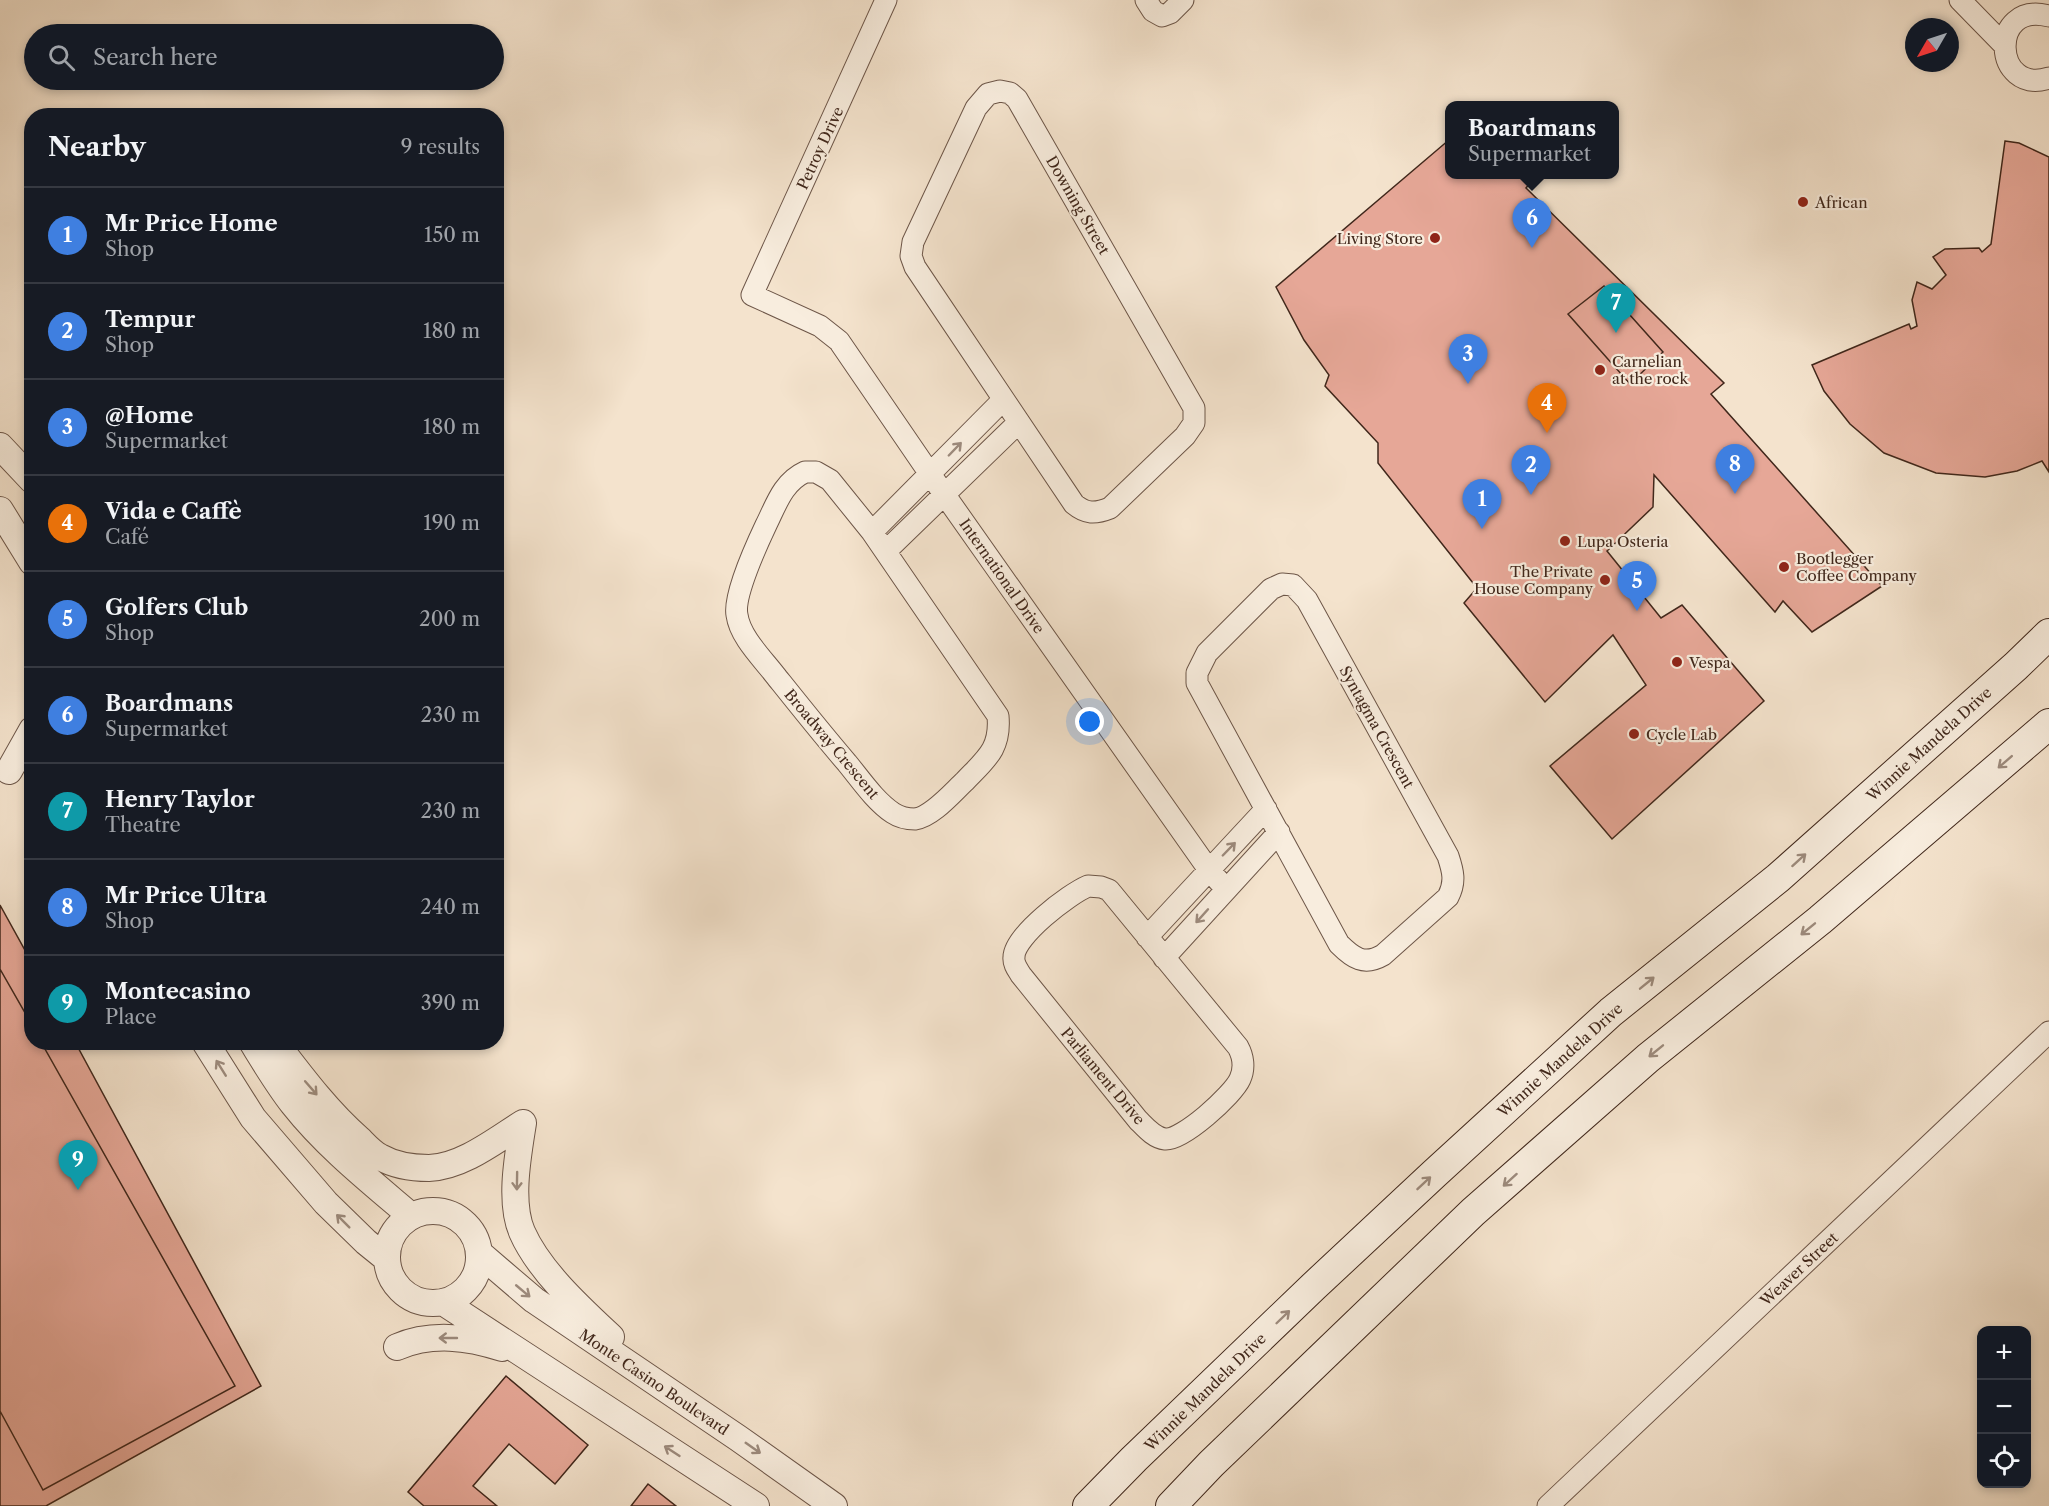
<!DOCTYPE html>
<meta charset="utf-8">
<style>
:root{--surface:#171b24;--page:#20242c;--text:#f1f3f6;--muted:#9ea1a6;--line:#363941;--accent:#1a73e8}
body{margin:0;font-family:"Libre Caslon Text",serif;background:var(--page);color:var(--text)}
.controls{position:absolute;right:18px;bottom:18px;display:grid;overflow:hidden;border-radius:12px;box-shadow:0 3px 9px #0003}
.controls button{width:54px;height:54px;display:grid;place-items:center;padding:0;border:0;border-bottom:2px solid var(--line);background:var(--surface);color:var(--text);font:30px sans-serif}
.compass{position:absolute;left:1905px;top:18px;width:54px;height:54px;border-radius:50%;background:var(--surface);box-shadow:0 3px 9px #0003;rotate:231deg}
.you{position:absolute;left:1090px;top:722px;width:21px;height:21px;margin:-15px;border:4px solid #fff;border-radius:50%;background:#1a73e8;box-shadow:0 0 0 9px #1a73e833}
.badge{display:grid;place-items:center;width:39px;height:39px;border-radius:50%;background:var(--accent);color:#fff;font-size:20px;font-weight:700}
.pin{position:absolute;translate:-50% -50px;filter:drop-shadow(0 2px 3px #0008)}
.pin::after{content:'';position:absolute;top:32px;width:21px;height:18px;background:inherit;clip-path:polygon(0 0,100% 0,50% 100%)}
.popup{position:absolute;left:1445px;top:101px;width:174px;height:78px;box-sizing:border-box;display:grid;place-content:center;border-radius:12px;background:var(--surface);filter:drop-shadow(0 2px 4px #0005);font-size:20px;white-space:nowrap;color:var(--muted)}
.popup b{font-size:22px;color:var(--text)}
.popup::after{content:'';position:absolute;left:50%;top:100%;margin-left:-12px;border:12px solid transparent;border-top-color:var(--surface)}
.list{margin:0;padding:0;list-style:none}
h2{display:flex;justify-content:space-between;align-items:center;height:78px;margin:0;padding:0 24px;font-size:26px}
h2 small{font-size:20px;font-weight:400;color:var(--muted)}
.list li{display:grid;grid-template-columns:39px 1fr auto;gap:18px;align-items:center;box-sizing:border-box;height:96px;padding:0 24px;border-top:2px solid var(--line)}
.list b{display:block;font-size:22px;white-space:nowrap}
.list p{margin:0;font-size:20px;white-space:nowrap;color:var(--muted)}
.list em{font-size:20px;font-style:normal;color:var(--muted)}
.icon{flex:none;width:33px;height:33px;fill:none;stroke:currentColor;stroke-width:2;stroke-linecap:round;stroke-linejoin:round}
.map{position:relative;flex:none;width:2049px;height:1506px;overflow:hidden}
.search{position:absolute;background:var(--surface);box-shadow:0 3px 9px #0003;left:24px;top:24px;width:480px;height:66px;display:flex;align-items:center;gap:15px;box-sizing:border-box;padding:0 21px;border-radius:33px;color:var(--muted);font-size:22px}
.panel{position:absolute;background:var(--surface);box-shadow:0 3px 9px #0003;left:24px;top:108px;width:480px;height:942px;border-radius:24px}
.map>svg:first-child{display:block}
.building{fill:#e6a797;stroke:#40271b;stroke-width:1.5}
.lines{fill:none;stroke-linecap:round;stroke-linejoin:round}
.minor-casing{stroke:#6d5648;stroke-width:23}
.tertiary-casing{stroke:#6d5648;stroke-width:28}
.secondary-casing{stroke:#40271b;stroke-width:32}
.minor{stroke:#f8edde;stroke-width:21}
.tertiary{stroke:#f8edde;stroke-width:26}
.secondary{stroke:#f8edde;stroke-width:30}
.oneway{stroke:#9c8a7c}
.poi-dot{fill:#8f2418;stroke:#f8edde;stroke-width:2}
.labels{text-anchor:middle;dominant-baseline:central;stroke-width:4.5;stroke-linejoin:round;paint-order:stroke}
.street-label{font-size:15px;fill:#40271b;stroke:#f8edde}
.poi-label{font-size:15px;fill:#40271b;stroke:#f8edde;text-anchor:start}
</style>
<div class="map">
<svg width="2049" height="1506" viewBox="0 0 2049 1506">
<rect width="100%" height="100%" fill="#f4e3cd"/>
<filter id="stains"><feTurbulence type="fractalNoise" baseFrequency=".00333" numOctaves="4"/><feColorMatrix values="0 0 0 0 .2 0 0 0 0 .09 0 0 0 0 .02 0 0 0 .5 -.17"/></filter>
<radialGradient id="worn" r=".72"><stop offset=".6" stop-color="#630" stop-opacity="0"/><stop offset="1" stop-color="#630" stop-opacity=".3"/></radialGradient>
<path class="building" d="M1450 139V174H1535L1536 176 1526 188 1724 383 1711 394 1882 586 1812 632 1783 601 1775 612 1654 475 1653 507 1607 551 1661 618 1682 605 1764 701 1612 839 1550 766 1646 685 1613 635 1545 702 1464 603 1477 588 1378 463V443L1325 386 1329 375 1304 340 1276 287Z
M2005 141 2019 143 2049 157V472L2042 461 2017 471 1985 477 1936 473 1884 453 1850 424 1824 391 1812 365 1909 324 1911 329 1917 326 1912 300 1917 282 1932 289 1946 275 1933 257 1945 249 1979 248 1982 252 1991 244Z
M1604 286 1663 352 1630 384 1568 314Z
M0 905 32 963V1042H75L261 1386 46 1506H0Z
M0 969 32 1025V1042H41L235 1386 43 1490 0 1411Z
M506 1376 588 1445 555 1484 509 1444 473 1486 497 1506H424L408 1492Z
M648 1484 676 1506H631Z"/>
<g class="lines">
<g class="minor-casing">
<path id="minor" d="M886 0 752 295 820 326 839 341 930 474 1209 870 1226 889
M1146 0 1153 11 1162 16 1170 13 1183 0
M1960 0 2004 45
M2049 16C1988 0 1993 96 2049 78
M1000 91 1010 93 1017 99 1194 408V423L1185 436 1110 508C1095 514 1086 514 1074 504L915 267 911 256 913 242 976 108 988 94Z
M805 472H816L830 480 872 532 998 716C1001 749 986 759 965 781 953 792 932 817 915 819 908 819 899 817 893 813 875 801 861 780 847 763 822 734 799 705 775 675 762 658 740 637 737 615 733 596 757 544 766 525 776 505 783 482 805 472Z
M872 532 1003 400
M886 551 1018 423
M1282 584 1293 585 1307 600 1448 856C1453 871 1456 882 1448 897L1383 955C1364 966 1353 958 1339 944L1197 683V673L1207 653 1271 589Z
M1088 886 1101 887 1109 890 1238 1047C1243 1056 1245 1068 1240 1079 1233 1095 1182 1141 1165 1139 1154 1138 1145 1127 1138 1120L1021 975C1018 970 1013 964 1014 957 1014 936 1069 894 1088 886Z
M1147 937 1266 809
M1164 958 1279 832
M1548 1506 2049 1032"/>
</g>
<g class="tertiary-casing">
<path id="tertiary" d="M0 446 32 480
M0 510 32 562
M9 771 32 730
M205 1042 253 1118 326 1203 366 1242 387 1259
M252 1042C265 1063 278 1085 293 1104 327 1147 370 1181 411 1216
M275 1042C301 1076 327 1111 359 1139 365 1145 372 1153 380 1157 394 1165 412 1168 429 1168 462 1167 496 1140 523 1123
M523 1123C518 1155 509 1202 522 1232 539 1271 581 1309 611 1337
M387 1257a46 46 0 1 1 92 0a46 46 0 1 1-92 0Z
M479 1253 534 1300 738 1438 834 1506
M443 1302 756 1506
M397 1347C432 1332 468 1337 502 1348"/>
</g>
<g class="secondary-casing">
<path id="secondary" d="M1088 1506 1134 1459 1313 1287 1434 1174 1611 1012 1778 878 2016 666 2049 634
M1171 1506 1211 1464 1473 1212 1648 1058 1820 920 2049 724"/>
</g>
<use href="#minor" class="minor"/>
<use href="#tertiary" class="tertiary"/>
<use href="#secondary" class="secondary"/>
</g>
<defs><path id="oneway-shaft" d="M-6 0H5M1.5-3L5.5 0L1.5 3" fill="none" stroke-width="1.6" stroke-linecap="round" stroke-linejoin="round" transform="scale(1.5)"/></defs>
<g class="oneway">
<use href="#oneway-shaft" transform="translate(955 449) rotate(-46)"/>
<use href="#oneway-shaft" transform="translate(2005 762) rotate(139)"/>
<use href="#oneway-shaft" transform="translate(1229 849) rotate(-46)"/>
<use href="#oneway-shaft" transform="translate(1799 860) rotate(-42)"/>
<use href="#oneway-shaft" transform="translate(1202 916) rotate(132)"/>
<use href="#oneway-shaft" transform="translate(1808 929) rotate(141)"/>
<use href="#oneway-shaft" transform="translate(1647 983) rotate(-39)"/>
<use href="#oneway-shaft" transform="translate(1656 1051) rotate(141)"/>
<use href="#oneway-shaft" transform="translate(221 1068) rotate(-122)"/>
<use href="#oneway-shaft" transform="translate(311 1088) rotate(49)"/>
<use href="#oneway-shaft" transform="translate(1510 1180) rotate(138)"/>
<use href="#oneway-shaft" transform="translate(517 1181) rotate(91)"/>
<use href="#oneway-shaft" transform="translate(1424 1183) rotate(-43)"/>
<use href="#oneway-shaft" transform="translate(343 1221) rotate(-135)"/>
<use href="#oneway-shaft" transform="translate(523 1291) rotate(40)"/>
<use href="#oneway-shaft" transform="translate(1283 1317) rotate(-44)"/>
<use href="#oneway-shaft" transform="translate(448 1338) rotate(-180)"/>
<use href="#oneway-shaft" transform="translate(753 1448) rotate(35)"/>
<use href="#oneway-shaft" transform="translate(672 1451) rotate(-147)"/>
</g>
<g class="poi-dot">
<circle cx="1803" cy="202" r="6"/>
<circle cx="1435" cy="238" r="6"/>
<circle cx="1600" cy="370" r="6"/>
<circle cx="1565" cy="541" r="6"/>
<circle cx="1784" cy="567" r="6"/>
<circle cx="1605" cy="580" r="6"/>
<circle cx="1677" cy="662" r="6"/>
<circle cx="1634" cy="734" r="6"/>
</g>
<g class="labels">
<g class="street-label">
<text transform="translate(820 148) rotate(-65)">Petroy Drive</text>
<text transform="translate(1078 205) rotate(60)">Downing Street</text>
<text transform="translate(1002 576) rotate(55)">International Drive</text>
<text transform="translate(1377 727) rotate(61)">Syntagma Crescent</text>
<text transform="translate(832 744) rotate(50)">Broadway Crescent</text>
<text transform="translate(1929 744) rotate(-42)">Winnie Mandela Drive</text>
<text transform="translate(1560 1060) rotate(-42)">Winnie Mandela Drive</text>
<text transform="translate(1103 1076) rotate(50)">Parliament Drive</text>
<text transform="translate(1799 1269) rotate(-43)">Weaver Street</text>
<text transform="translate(654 1382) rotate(34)">Monte Casino Boulevard</text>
<text transform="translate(1205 1392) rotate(-44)">Winnie Mandela Drive</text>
</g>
<g class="poi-label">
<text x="1815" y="202">African</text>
<text x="1423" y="238" text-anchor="end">Living Store</text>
<text x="1612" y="361">Carnelian<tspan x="1612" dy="17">at the rock</tspan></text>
<text x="1577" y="541">Lupa Osteria</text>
<text x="1796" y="558">Bootlegger<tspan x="1796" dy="17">Coffee Company</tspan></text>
<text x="1593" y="571" text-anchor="end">The Private<tspan x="1593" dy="17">House Company</tspan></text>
<text x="1689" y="662">Vespa</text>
<text x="1646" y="734">Cycle Lab</text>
</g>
</g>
<rect width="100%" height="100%" filter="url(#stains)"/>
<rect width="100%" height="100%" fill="url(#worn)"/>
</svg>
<div class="controls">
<button>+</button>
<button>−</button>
<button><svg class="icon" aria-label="locate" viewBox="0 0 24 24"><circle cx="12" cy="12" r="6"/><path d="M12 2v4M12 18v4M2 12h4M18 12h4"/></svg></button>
</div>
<svg class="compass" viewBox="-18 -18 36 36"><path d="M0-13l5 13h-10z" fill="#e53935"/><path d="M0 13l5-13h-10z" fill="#9ea1a6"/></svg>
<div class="you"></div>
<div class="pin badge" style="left:1482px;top:529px;background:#3f7fe0">1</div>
<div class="pin badge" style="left:1531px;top:495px;background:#3f7fe0">2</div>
<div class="pin badge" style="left:1468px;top:384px;background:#3f7fe0">3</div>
<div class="pin badge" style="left:1547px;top:433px;background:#e8710a">4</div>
<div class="pin badge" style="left:1637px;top:611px;background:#3f7fe0">5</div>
<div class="pin badge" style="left:1532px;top:248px;background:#3f7fe0">6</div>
<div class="popup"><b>Boardmans</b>Supermarket</div>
<div class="pin badge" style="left:1616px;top:333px;background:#0f9aa8">7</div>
<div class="pin badge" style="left:1735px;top:494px;background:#3f7fe0">8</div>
<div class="pin badge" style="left:78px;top:1190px;background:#0f9aa8">9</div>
<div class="search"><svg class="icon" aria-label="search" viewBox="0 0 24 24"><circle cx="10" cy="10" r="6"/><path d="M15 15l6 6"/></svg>Search here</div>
<section class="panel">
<h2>Nearby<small>9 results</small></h2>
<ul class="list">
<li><span class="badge" style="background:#3f7fe0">1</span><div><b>Mr Price Home</b><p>Shop</p></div><em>150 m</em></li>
<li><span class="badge" style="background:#3f7fe0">2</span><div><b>Tempur</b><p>Shop</p></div><em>180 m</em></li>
<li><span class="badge" style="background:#3f7fe0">3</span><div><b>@Home</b><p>Supermarket</p></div><em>180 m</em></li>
<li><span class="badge" style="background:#e8710a">4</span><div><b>Vida e Caffè</b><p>Café</p></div><em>190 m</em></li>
<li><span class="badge" style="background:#3f7fe0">5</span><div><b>Golfers Club</b><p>Shop</p></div><em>200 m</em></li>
<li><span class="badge" style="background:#3f7fe0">6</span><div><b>Boardmans</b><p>Supermarket</p></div><em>230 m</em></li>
<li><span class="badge" style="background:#0f9aa8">7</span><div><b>Henry Taylor</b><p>Theatre</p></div><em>230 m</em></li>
<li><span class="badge" style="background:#3f7fe0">8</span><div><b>Mr Price Ultra</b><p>Shop</p></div><em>240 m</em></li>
<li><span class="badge" style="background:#0f9aa8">9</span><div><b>Montecasino</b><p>Place</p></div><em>390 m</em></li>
</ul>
</section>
</div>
